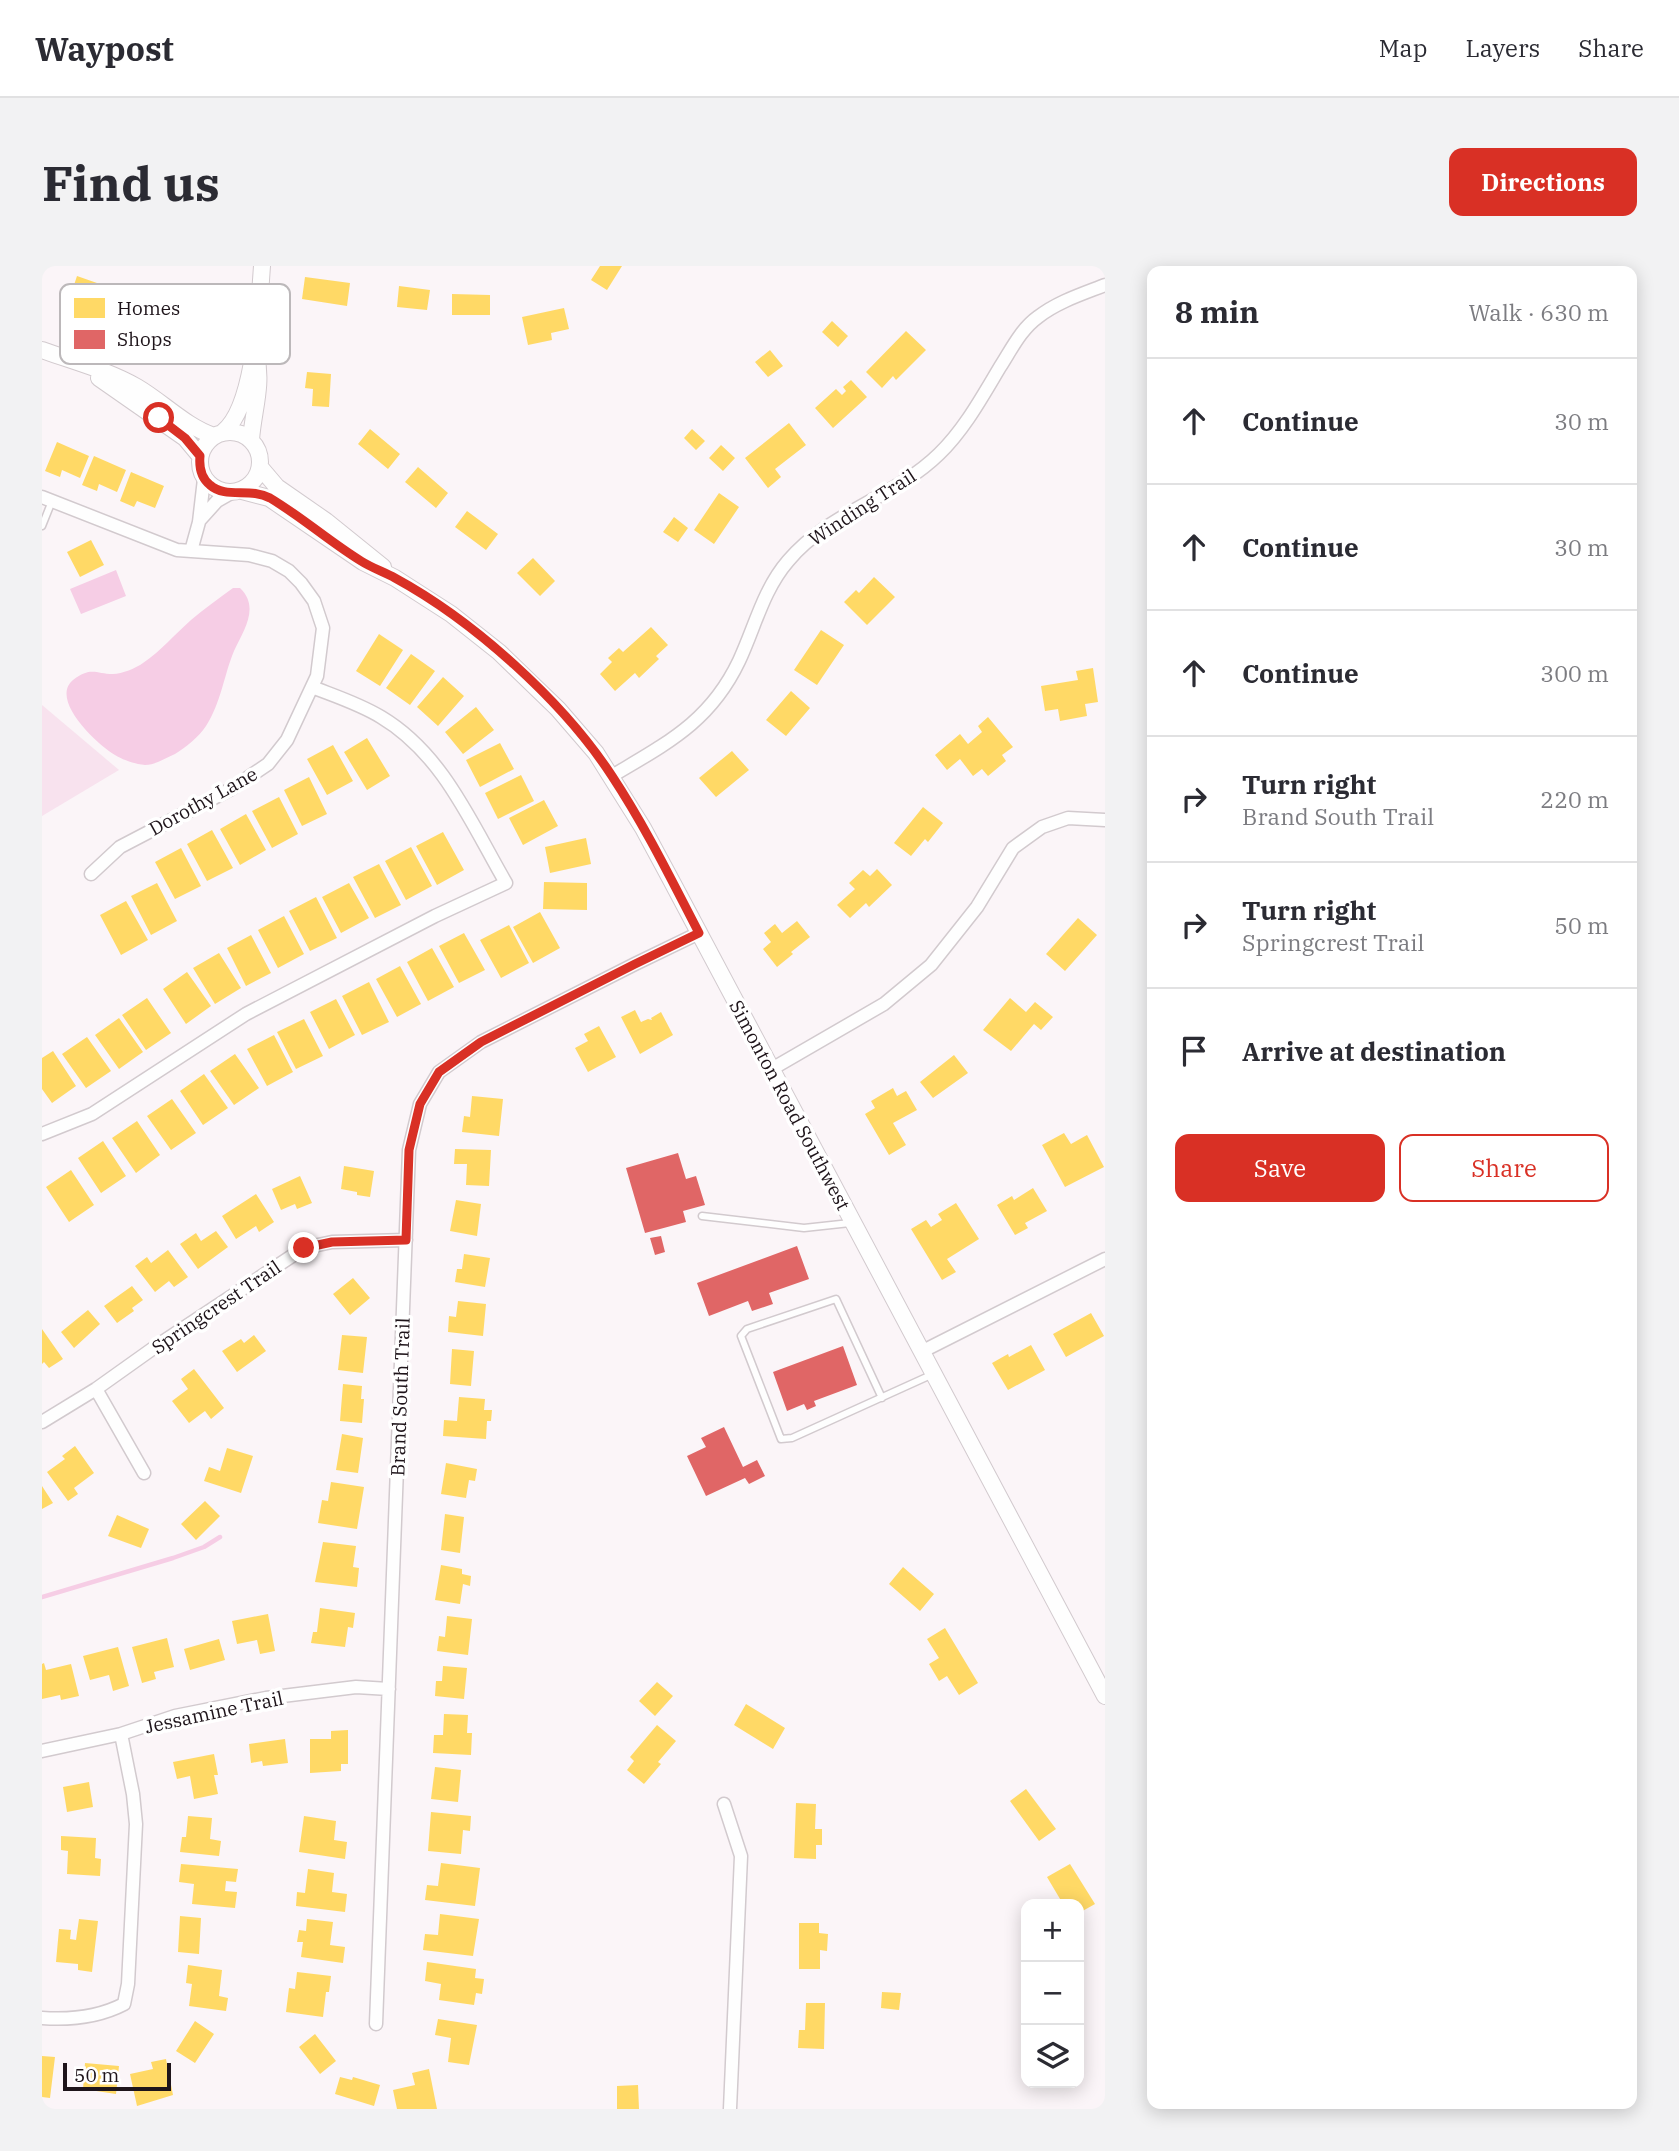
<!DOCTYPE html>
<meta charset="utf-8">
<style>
:root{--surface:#fff;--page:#f2f2f3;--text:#2b2b33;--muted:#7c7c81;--line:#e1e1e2;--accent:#d93025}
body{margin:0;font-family:"IBM Plex Serif",serif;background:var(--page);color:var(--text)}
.controls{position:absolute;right:21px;bottom:21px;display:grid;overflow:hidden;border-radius:14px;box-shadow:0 4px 18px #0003}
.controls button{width:63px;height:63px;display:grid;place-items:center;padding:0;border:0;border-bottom:2px solid var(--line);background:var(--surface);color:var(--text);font:35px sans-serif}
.scale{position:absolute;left:21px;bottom:18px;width:108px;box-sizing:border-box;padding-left:7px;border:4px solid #1e141a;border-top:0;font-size:19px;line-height:24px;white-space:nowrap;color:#1e141a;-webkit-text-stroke:5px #fff;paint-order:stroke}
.stop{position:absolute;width:21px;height:21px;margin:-16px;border:5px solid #d93025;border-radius:50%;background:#fff}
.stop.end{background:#d93025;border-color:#fff;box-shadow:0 2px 7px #0008}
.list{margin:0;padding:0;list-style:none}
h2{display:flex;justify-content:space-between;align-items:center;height:91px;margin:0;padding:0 28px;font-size:30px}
h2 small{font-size:23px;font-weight:400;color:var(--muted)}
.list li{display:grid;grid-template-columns:46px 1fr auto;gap:21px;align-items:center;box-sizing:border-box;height:126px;padding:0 28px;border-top:2px solid var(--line)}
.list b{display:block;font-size:26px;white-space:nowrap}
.list p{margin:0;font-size:23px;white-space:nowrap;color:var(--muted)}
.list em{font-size:23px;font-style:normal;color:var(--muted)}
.actions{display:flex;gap:14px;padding:21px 28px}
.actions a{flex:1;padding:16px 0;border:2px solid var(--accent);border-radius:14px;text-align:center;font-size:24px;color:var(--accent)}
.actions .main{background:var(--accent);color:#fff}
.icon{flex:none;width:38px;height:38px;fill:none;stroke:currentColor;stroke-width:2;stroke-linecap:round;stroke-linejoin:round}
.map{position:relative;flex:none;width:1063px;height:1843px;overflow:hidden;border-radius:14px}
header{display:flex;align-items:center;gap:42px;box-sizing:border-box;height:98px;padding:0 35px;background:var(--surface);border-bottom:2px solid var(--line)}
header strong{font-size:33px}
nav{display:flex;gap:38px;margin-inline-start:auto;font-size:24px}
.intro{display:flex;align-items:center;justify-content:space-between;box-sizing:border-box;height:168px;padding:0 42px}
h1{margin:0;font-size:49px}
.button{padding:18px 32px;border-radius:14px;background:var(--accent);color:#fff;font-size:24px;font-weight:700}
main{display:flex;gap:42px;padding:0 42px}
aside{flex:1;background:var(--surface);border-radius:14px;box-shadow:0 4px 18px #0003}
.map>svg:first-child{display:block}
.green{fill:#f8e2ee}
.water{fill:#f6cde5}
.homes{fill:#ffd966}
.shops{fill:#e06666}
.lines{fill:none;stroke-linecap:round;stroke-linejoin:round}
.stream{stroke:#f6cde5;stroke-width:4.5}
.service-casing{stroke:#d2cace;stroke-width:9}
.minor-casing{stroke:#d2cace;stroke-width:15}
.tertiary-casing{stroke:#d2cace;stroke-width:18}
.service{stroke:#fefefe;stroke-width:6}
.minor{stroke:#fefefe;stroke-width:12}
.tertiary{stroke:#fefefe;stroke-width:16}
.route{stroke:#d93025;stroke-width:9}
.labels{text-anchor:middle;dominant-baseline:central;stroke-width:7;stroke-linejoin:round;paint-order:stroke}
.street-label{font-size:19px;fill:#1e141a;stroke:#fff}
.key{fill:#fff;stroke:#bcb8ba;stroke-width:2}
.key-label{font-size:19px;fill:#1e141a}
</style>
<header>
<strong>Waypost</strong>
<nav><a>Map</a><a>Layers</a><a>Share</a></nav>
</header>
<div class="intro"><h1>Find us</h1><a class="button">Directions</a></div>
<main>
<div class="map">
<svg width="1063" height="1843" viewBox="0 0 1063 1843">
<rect width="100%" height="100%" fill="#fbf5f8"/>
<path class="green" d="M0 439 77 504 0 550Z"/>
<path class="water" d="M74 304 84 330 39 348 28 323Z
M191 322H198C218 341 202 364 192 385 182 409 179 437 164 460 157 471 144 481 133 488 124 492 113 499 103 499 93 498 81 494 73 489 56 479 7 434 31 414 49 400 54 408 71 408 80 408 94 402 101 397 119 385 133 368 149 354 162 343 177 332 191 322Z"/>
<path class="homes" d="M558 0H580L565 24 549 14Z
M35 10 75 24 68 42 29 28Z
M263 11 308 17 305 40 260 33Z
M357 20 388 24 385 44 355 41Z
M410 28 448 29V49H410Z
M522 42 527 63 509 67 510 74 486 79 480 51Z
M790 55 806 70 796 81 780 66Z
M864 65 884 84 854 114 851 110 840 122 824 106Z
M728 84 741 100 726 111 713 96Z
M265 106 289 108 287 141 270 140 271 123 263 122Z
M809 114 825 131 791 162 773 142 794 123 800 129 804 125 801 121Z
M747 157 764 179 733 203 739 211 726 222 703 192Z
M328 163 358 188 346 203 316 178Z
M650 163 663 175 654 184 642 172Z
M15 176 47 190 38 212 20 204 18 211 3 205Z
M679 179 693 192 681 205 667 192Z
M52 190 84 204 75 226 57 218 55 225 40 219Z
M376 201 406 227 394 242 363 216Z
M89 206 122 220 113 242 95 235 92 241 78 235Z
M677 227 697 241 672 278 652 264Z
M425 245 456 268 444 284 413 261Z
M632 251 646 262 636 276 621 266Z
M49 274 62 299 38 311 25 286Z
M491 292 513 315 498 330 475 307Z
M832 311 853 331 825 359 802 336 814 324 817 327Z
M609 361 626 379 614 390 617 393 597 412 593 407 573 425 558 408 570 396 566 392 577 382 581 386Z
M779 364 802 379 775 419 752 404Z
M337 368 361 384 338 420 314 405Z
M369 388 393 405 368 439 344 422Z
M1051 402 1056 436 1043 438 1045 450 1018 455 1016 443 1003 445 999 420 1036 414 1034 405Z
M401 411 422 430 396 460 375 441Z
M749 425 768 442 744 470 724 454Z
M434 441 452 464 421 488 403 466Z
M946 451 971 481 960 489 964 495 946 510 940 503 931 510 918 493 905 504 893 489 918 468 926 478 940 466 936 460Z
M325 472 348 510 325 524 302 486Z
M458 477 472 503 438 521 424 494Z
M291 479 311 515 285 529 265 493Z
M690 485 707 504 674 531 657 512Z
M479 509 492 535 456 553 443 527Z
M267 511 285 548 260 560 242 524Z
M237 531 256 568 230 582 210 545Z
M502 534 516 560 481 579 467 552Z
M881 541 901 557 886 576 883 573 869 590 852 577Z
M204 548 224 584 198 599 178 563Z
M170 564 191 602 165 615 145 578Z
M401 566 422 604 395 619 374 580Z
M544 572 549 598 508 607 503 581Z
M369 581 390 620 364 634 343 595Z
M139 582 159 620 133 633 113 596Z
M337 598 359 639 333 652 311 611Z
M835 603 850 619 827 641 824 637 808 652 795 639 813 623 807 617 821 604 828 610Z
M502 616 545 617V644L501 643Z
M115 617 135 655 109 669 89 630Z
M307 617 327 652 299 667 280 631Z
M274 631 295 672 268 685 247 645Z
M84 635 106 674 79 689 58 649Z
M498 646 518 682 491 697 471 661Z
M242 650 262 688 236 702 216 664Z
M1036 652 1055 669 1023 705 1004 688Z
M755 655 768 671 749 686 751 688 735 701 721 683 729 676 722 667 733 658 740 667Z
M467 659 487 697 459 712 438 674Z
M422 667 443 704 417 717 397 680Z
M209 669 229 707 204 720 185 682Z
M390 682 412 721 386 735 365 696Z
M177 687 199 722 173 738 151 702Z
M358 700 379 738 355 751 334 713Z
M145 706 169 740 144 758 121 723Z
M327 716 347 756 320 769 300 730Z
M105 732 129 767 104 784 80 749Z
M968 732 984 746 993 736 1011 751 999 764 992 758 969 785 941 764Z
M294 733 313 769 287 783 268 746Z
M593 744 599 756 606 753 610 754 609 752 619 746 631 769 598 788 579 751Z
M77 752 101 786 77 803 53 769Z
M262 753 281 790 254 803 235 766Z
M557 760 574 791 546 806 533 782 546 775 542 768Z
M232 769 251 806 225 820 205 783Z
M45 771 69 805 44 822 20 788Z
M11 785 34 820 10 837 0 823V792Z
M193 788 217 822 192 839 168 805Z
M912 789 926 807 891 832 878 816Z
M162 808 186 842 161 859 138 825Z
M851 822 855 830 864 825 875 844 851 857 864 879 847 889 823 848 833 842 829 835Z
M430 830 461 833 457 870 420 866 422 850 428 851Z
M130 833 154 867 129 884 105 850Z
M95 855 118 889 94 907 70 872Z
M1022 867 1029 878 1045 869 1062 901 1023 921 1000 879Z
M61 875 84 910 59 927 36 892Z
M413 883 449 884 447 920 424 919 425 898H412Z
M302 900 332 905 328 931 315 929V926L299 923Z
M29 904 52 939 27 956 4 921Z
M258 910 270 937 255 943 253 938 239 944 230 923Z
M991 922 1005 945 983 957 986 962 973 969 955 939 970 930 972 934Z
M214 928 232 956 217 966 214 960 194 973 180 950Z
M414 934 439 938 435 970 408 965Z
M914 937 937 973 905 993 914 1006 900 1014 869 963 884 954 889 961 900 954 896 948Z
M174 965 186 981 156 1003 138 978 154 967 159 975Z
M126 984 146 1011 132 1021 127 1015 113 1026 93 1000 105 991 109 997Z
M422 988 448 992 443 1021 413 1016 415 1003H420Z
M311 1012 328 1032 308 1049 291 1028Z
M90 1020 101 1034 90 1042 92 1045 75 1057 62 1040Z
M416 1035 444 1038 441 1070 406 1066 407 1050 414 1051Z
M46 1044 58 1058 32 1082 19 1066Z
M1049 1047 1062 1070 1024 1091 1011 1068Z
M0 1063 21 1093 7 1102 2 1096 0 1098Z
M212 1069 224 1085 195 1106 180 1085 199 1073 202 1077Z
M300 1069 325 1071 321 1107 296 1104Z
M989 1079 1003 1104 966 1124 950 1097 966 1088 967 1091Z
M410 1083 432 1085 429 1120 408 1118Z
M152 1103 182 1142 169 1153 163 1145 147 1157 130 1135 146 1123 139 1113Z
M301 1118 320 1120 319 1133H322L320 1157 298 1155Z
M417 1131 443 1133 442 1144H450L449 1155H445L444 1173 401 1170 402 1154 415 1155Z
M300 1168 321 1172 316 1207 294 1204Z
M33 1180 52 1207 32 1222 36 1228 26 1235 5 1206 23 1193 20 1190Z
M185 1182 211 1190 199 1227 162 1215 167 1201 178 1205Z
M404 1197 435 1203 433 1215 427 1214 424 1232 399 1228Z
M289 1216 322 1221 315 1263 276 1257 280 1234 286 1235Z
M0 1220 11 1237 0 1243Z
M163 1235 178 1250 154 1274 139 1258Z
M403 1248 422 1251 418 1287 399 1284Z
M75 1249 107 1263 99 1282 66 1270Z
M281 1276 314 1280 311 1301 317 1302 315 1321 273 1316Z
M399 1299 420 1303V1308L429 1310 428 1320 421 1318 418 1338 393 1334Z
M861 1301 892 1328 878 1345 847 1318Z
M278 1342 313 1347 311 1362 306 1361 303 1381 269 1377 271 1366H275Z
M226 1348 233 1385 218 1388 215 1374 195 1378 190 1355Z
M405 1350 430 1353 426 1389 395 1385 397 1370 403 1371Z
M903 1362 936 1417 917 1429 905 1410 897 1415 887 1398 897 1392 885 1373Z
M125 1372 132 1401 112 1406 114 1413 100 1417 90 1381Z
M177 1373 183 1394 148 1404 142 1383Z
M76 1381 87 1420 71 1425 67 1409 48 1414 41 1390Z
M2 1397 4 1404 29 1398 37 1430 19 1434 18 1429 0 1433V1398Z
M401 1400 425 1402 422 1433 393 1430 394 1415H400Z
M615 1416 631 1430 613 1450 597 1435Z
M704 1438 743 1462 731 1483 692 1459Z
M402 1448 426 1449 425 1467H430L429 1489 391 1487 392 1469H401Z
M615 1459 634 1475 616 1496 619 1498 602 1518 585 1504 592 1495 588 1491Z
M306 1464V1498H299V1505L268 1507V1473H289V1465Z
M243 1473 246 1497 221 1500 220 1495 209 1497 207 1478Z
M172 1488 176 1509H172L176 1528 152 1533 148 1510 135 1513 131 1496Z
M393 1501 419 1504 416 1536 389 1533Z
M47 1516 51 1541 25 1546 21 1521Z
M984 1523 1014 1563 997 1575 968 1535Z
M754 1537 774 1538 773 1563H780V1579H774V1593L752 1592Z
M389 1546 429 1550 428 1565 421 1564 419 1588 386 1585Z
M146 1550 170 1552 168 1573 179 1575 177 1590 138 1586 140 1571H144Z
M262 1550 294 1555 292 1574 305 1576 303 1593 257 1586Z
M19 1570 54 1572 53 1592 59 1593 58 1610 25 1608 26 1585 19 1584Z
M399 1597 438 1602 433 1640 383 1634 385 1619 396 1620Z
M139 1598 196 1603 194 1616 184 1615 183 1625 195 1626 193 1642 150 1638 152 1618 137 1616Z
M1028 1598 1053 1638 1037 1647V1638H1021L1005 1611Z
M266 1603 292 1607 290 1626 305 1628 303 1646 254 1640 255 1626 263 1627Z
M398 1648 437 1653 431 1690 381 1684 383 1668 396 1669Z
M138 1650 159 1652 157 1688 136 1686Z
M37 1653 56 1655 50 1706 36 1704V1698L14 1696 17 1663 29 1664 28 1673 34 1674Z
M265 1653 291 1656 288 1679 303 1681 301 1697 259 1691 261 1676H255L257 1664 264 1665Z
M757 1657H777V1667L786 1668 785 1685 778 1684V1703H757Z
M385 1696 434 1703 433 1712 442 1713 440 1728 434 1727 432 1739 397 1734 399 1718 383 1715Z
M146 1699 180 1704 177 1730 186 1732 184 1745 147 1740 150 1718 144 1717Z
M255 1706 289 1710 287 1726H284L281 1751 244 1746 247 1722 253 1723Z
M840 1726 859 1727 857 1744 839 1742Z
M764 1737H783L782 1783 756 1782 757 1764H763Z
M396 1753 435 1759 427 1799 406 1796 409 1772 393 1769Z
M153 1755 172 1768 153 1797 134 1785Z
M273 1768 294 1795 278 1808 257 1781Z
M0 1790 13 1791 8 1832 0 1831Z
M124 1793 131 1829 95 1840 88 1808 111 1803 109 1796Z
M43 1797 77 1800 74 1828 41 1823Z
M387 1803 395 1843H355L351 1824 373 1819 370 1807Z
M298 1811 310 1814 311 1811 338 1819 332 1840 293 1828Z
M596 1819 597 1843H575V1820Z"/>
<path class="shops" d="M636 887 644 913 654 910 663 939 641 945 644 956 603 967 584 902Z
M619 970 623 986 613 989 608 972Z
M755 980 767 1013 727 1027 731 1038 710 1045 706 1035 667 1050 655 1017Z
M801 1080 815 1119 772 1135 774 1140 765 1144 762 1138 745 1145 731 1106Z
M682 1161 701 1201 715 1194 723 1210 707 1218 703 1212 664 1230 645 1190 664 1181 659 1172Z"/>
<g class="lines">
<path class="stream" d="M0 1331 131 1292 162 1281 178 1271"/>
<g class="service-casing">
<path id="service" d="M0 260 10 235
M660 950 762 962 808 957
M840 1132 794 1033 705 1063 699 1070 739 1173 750 1172 889 1109"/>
</g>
<g class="minor-casing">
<path id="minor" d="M0 231 135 284 207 289 230 295 247 305 259 317 272 335 281 362 275 410 245 474 226 498 189 523 78 581 49 608
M157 255 175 235 189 227
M149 285 157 256 162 213
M570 510C625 477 668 456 697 395 713 361 721 324 746 295 787 246 852 232 897 188 922 164 940 131 958 101 969 84 979 63 996 51 1015 36 1040 28 1063 19
M728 804 842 738 889 699 935 641 971 582 1000 561 1026 552 1063 554
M0 868 50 848 204 748 393 650 464 617C429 557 401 488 339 451 318 438 293 430 270 421
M879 1086 1063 993
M54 1123 102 1207
M0 1156 54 1123 113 1081 262 982 290 976 364 974
M0 1485 79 1468 133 1450 224 1432 314 1421 347 1423
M682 1538 699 1590 688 1843
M0 1752C28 1754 57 1751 82 1738L86 1718 94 1558 91 1528 79 1468
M334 1758 367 884 378 838 397 806 439 776 593 698 657 667"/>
</g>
<g class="tertiary-casing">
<path id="tertiary" d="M0 84C33 96 65 104 95 121 122 137 143 160 172 170
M57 112 143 172 158 190
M158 196a30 30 0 1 1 60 0a30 30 0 1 1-60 0Z
M181 166C213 141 217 40 220 0
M209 174C211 145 221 119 214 90
M218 201 235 221 284 255 341 301
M200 225 227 232 321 296 353 312 409 348 457 386 516 443 554 487 601 562 629 614 1063 1430"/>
</g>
<use href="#service" class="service"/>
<use href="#minor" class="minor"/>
<use href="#tertiary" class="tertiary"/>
</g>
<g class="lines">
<path class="route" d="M117 152 143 172 158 190C157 201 159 212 168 219 184 233 208 221 228 232 260 251 288 276 319 295 330 302 342 306 353 312 432 355 521 435 570 510 603 560 630 615 657 667L593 698 439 776 397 806 378 838 367 884 364 974 290 976 262 982"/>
</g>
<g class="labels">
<g class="street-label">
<text transform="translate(820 241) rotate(-33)">Winding Trail</text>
<text transform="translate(161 535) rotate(-29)">Dorothy Lane</text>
<text transform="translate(748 839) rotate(62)">Simonton Road Southwest</text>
<text transform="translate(174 1041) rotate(-34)">Springcrest Trail</text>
<text transform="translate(358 1131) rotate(-88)">Brand South Trail</text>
<text transform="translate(172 1446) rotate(-12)">Jessamine Trail</text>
</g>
</g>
<rect x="18" y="18" width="230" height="80" rx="10" class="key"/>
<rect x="32" y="32" width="31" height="20" fill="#ffd966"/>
<rect x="32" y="64" width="31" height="19" fill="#e06666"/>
<g class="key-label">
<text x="75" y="49">Homes</text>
<text x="75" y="80">Shops</text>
</g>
</svg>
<div class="controls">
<button>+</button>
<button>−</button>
<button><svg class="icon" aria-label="layers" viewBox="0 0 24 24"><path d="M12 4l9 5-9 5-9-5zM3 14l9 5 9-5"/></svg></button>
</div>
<div class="scale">50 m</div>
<div class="stop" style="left:117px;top:152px"></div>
<div class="stop end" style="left:262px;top:982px"></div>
</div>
<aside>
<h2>8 min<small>Walk · 630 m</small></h2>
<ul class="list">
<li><svg class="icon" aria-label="ahead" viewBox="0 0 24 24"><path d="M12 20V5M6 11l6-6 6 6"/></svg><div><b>Continue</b></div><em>30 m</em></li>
<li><svg class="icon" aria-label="ahead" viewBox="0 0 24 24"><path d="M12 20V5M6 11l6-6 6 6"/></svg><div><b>Continue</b></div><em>30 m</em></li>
<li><svg class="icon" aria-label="ahead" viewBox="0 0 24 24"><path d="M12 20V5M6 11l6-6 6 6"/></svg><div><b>Continue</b></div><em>300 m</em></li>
<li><svg class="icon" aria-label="right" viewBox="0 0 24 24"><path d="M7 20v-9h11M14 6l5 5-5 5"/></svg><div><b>Turn right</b><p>Brand South Trail</p></div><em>220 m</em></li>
<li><svg class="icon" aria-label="right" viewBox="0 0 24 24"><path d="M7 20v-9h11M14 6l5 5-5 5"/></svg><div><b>Turn right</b><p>Springcrest Trail</p></div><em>50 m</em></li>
<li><svg class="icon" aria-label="arrive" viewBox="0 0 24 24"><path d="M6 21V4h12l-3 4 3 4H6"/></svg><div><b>Arrive at destination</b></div></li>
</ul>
<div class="actions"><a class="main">Save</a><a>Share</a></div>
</aside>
</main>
